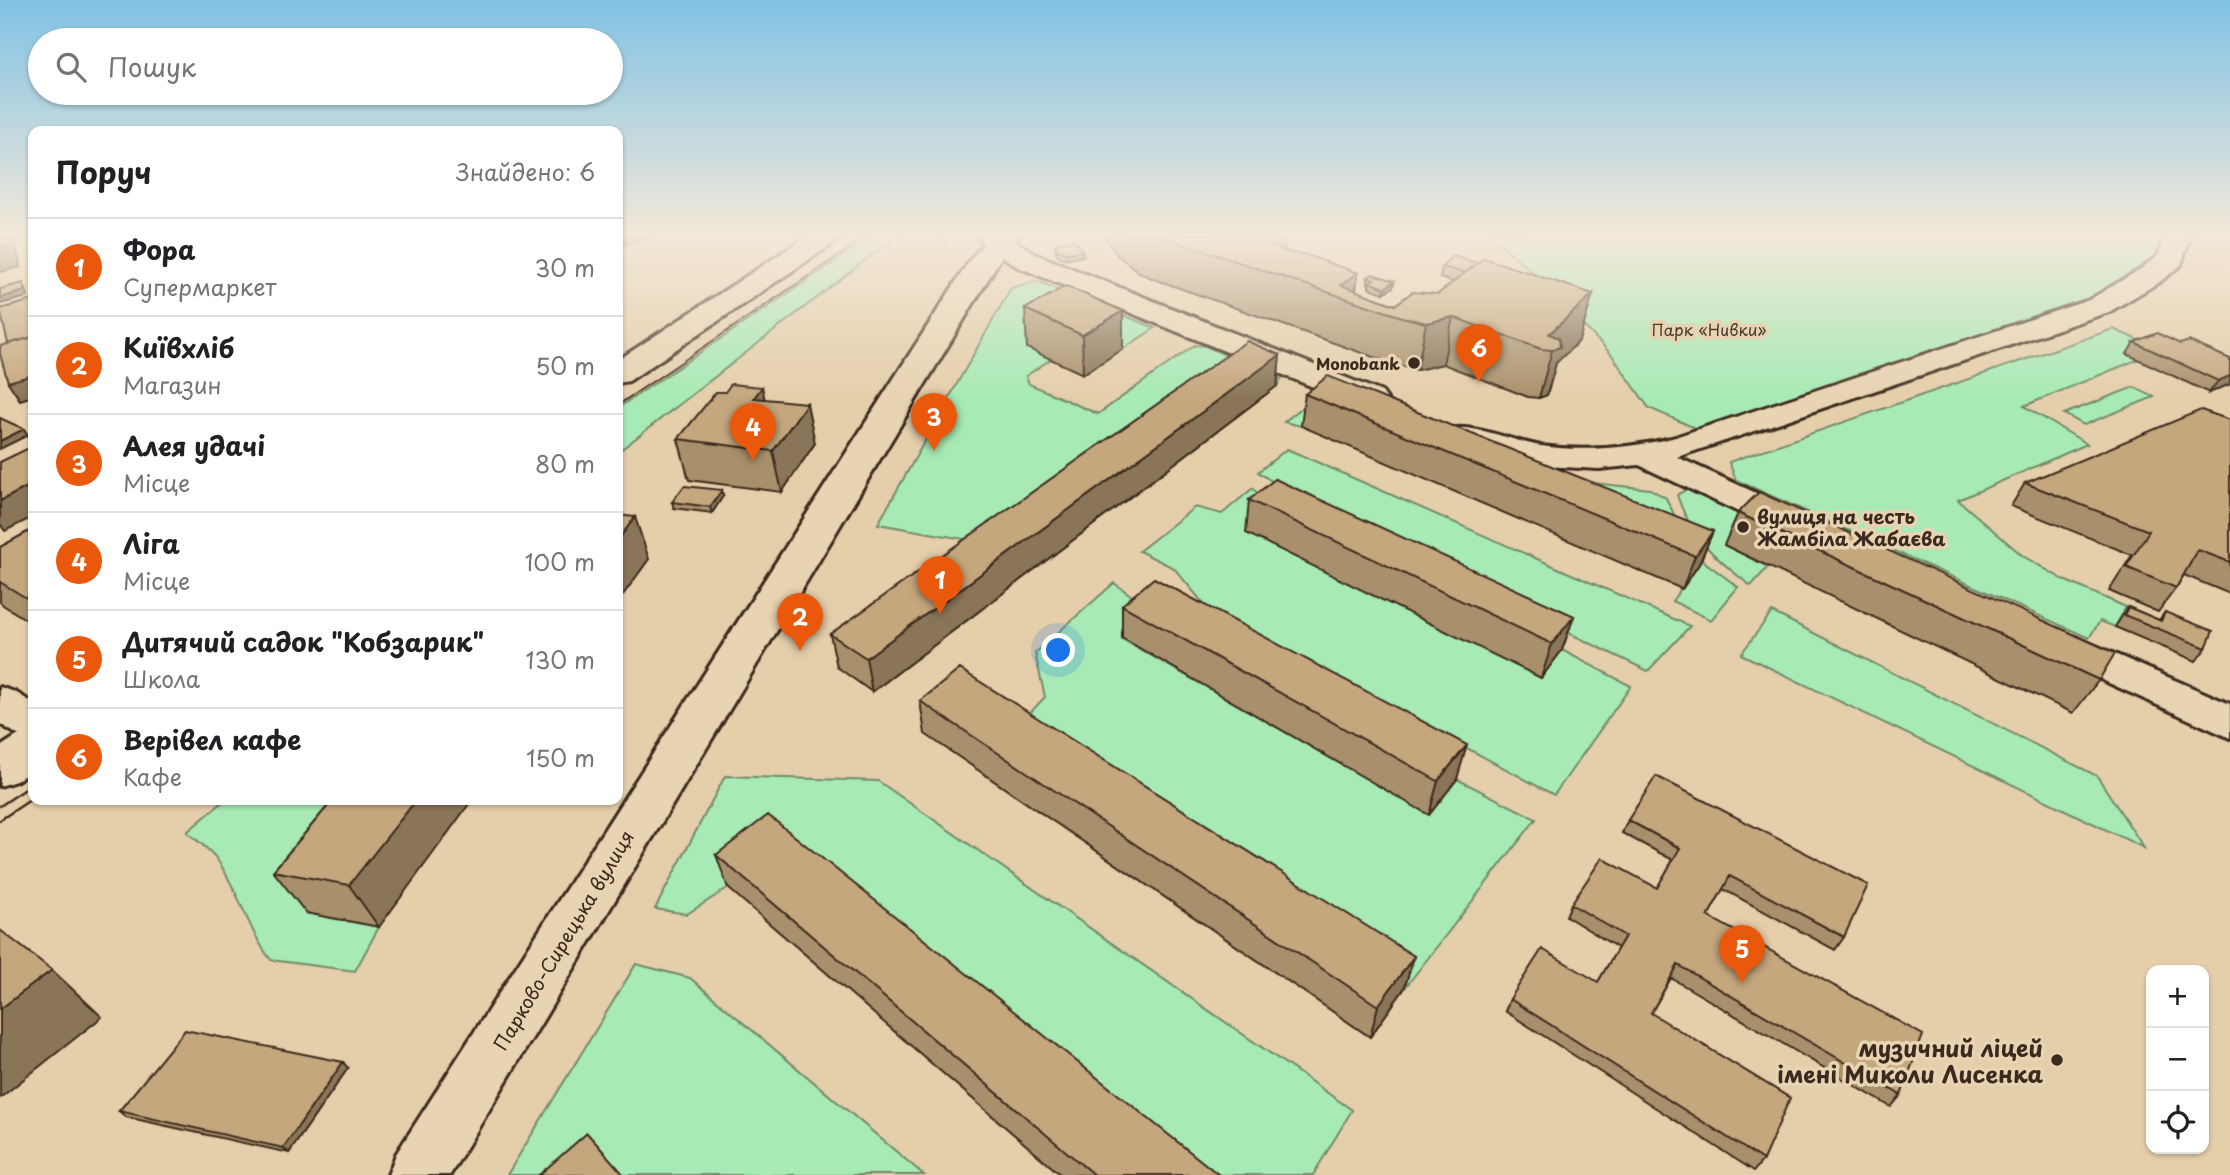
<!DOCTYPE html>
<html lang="uk">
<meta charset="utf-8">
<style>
:root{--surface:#fff;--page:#f6f6f6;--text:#202124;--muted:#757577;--line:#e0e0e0;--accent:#ea580c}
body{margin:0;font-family:"Playpen Sans",sans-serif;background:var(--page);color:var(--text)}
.controls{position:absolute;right:21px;bottom:21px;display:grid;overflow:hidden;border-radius:14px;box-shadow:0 2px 5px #0004}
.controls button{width:63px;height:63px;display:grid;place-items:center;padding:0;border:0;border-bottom:2px solid var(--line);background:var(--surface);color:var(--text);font:35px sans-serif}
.you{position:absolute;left:1059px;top:651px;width:24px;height:24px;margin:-18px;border:5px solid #fff;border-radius:50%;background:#1a73e8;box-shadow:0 0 0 10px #1a73e833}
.badge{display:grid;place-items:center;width:46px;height:46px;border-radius:50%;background:var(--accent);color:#fff;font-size:23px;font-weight:700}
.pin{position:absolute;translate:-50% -58px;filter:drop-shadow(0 2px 4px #0008)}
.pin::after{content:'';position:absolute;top:37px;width:24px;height:21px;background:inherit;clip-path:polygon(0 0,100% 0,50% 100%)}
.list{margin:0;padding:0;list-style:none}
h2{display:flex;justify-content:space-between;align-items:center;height:91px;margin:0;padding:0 28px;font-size:30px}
h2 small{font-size:23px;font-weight:400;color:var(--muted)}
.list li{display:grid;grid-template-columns:46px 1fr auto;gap:21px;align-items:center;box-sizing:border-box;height:98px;padding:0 28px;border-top:2px solid var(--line)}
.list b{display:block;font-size:26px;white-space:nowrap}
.list p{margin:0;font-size:23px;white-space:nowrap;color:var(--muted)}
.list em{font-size:23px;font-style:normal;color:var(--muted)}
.icon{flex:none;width:38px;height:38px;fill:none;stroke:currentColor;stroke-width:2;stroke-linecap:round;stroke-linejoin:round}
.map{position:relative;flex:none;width:2230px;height:1175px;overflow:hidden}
.search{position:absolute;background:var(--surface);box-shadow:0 2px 5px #0004;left:28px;top:28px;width:595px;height:77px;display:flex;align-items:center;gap:18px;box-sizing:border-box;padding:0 24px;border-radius:38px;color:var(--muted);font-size:26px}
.panel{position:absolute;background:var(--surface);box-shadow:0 2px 5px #0004;left:28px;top:126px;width:595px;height:679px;border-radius:14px}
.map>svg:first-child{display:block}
.green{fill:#a7eab5;stroke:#718a6a;stroke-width:2}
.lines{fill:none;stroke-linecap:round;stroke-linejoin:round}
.minor-casing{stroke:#3b2a1e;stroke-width:6}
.major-casing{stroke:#3b2a1e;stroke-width:6}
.minor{fill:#e8d3b2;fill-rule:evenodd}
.major{fill:#e8d3b2;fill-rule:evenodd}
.tram-far1{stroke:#3b2a1e;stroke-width:2}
.tram{stroke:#3b2a1e;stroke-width:2.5}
.wall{fill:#a9906c;stroke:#3b2a1e;stroke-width:2}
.shaded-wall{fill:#8a7558;stroke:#3b2a1e;stroke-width:2}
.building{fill:#c5a77e;stroke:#3b2a1e;stroke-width:2}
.poi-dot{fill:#3b2a1e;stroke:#e8d3b2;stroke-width:2.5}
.labels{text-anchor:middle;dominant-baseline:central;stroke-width:7;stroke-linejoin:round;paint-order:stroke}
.far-park-label{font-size:16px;fill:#463d2d;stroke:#e8d3b2}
.far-poi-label{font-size:16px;font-weight:bold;fill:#3b2a1e;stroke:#e8d3b2;text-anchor:end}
.poi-label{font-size:19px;font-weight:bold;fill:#3b2a1e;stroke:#e8d3b2;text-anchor:start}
.street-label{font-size:19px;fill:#3b2a1e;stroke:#e8d3b2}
.near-poi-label{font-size:23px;font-weight:bold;fill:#3b2a1e;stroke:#e8d3b2;text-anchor:end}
</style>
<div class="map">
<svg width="2230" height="1175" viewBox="0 0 2230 1175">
<rect width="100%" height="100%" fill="#e5ceaa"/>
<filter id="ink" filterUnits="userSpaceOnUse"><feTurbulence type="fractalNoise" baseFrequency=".0143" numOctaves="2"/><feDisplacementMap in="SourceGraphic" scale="14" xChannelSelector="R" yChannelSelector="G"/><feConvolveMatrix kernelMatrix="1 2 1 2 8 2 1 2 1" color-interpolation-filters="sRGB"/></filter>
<g filter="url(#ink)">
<path class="green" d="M876 234H938L945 243 894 238 618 452V408Z
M1490 234H2168V247L2142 271 2096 299 1702 431 1649 408 1611 354 1534 274Z
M1037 281 1155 328 1123 349 1051 359 1026 376 1029 384 1098 414 1195 345 1205 346 1281 379 1277 386 1245 372 1004 546 878 524 1011 288Z
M2113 329 2150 345 2128 353 2139 359 2024 406 2087 444 1958 500 2023 556 2064 580 2126 607 2115 627 2100 621 2089 638 1736 480 1729 462Z
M2134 387 2154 397 2084 425 2064 414Z
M1314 398 1535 477 1650 489 1666 498 1688 543 1706 563 1738 587 1711 620 1672 601 1699 564 1324 408 1301 426 1284 422Z
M1287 449 1690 626 1648 671 1454 578 1291 494 1258 472Z
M1693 486 1959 607 1724 545 1768 567 1751 586C1716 559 1691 538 1677 495Z
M1253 488 1271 511 1540 678 1562 650 1631 686 1554 795 1207 608 1174 568 1139 551 1195 507 1222 514Z
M1114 583 1153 611 1122 639 1429 814 1457 779 1536 819 1404 989 1011 733 1045 697 1035 653Z
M1772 612 2097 776 2144 848 1741 654Z
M725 776 878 781 1352 1110 1313 1175H1180L728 888 687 914 655 909Z
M225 800H395L306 913 379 927 355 971 271 960C247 929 239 890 216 858 208 848 196 840 187 832Z
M636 964 690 978 924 1175H507Z"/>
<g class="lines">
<g class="minor-casing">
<path id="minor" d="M975 234H1020L1015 241 1038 255 1382 392 1387 399 1382 406 1371 409 1360 406 1018 267 1002 256 450 1175H388L396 1154 970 260 984 243Z
M2165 234H2191L2181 265 2161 281 2109 312 1677 457 1807 516 1812 524 1807 532 1794 535 1781 532 1639 465 1599 469 1544 466 1477 452 1450 443 1445 436 1450 429C1472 423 1515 442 1541 446 1584 452 1629 448 1672 438L2089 300 2141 269 2158 256Z
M2059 630 2230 704V738L2045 654 2039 644 2045 634Z
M0 687 15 692 33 703V740L18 735 0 724Z"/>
</g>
<g class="major-casing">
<path id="major" d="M811 234H842L838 240 629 381 618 383V360Z
M33 731V770L16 781 0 786V747L17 736Z"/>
</g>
<use href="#minor" class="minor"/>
<use href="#major" class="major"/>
<path class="tram-far1" d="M618 405 871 234"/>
<path class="tram" d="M0 806 33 784
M0 820 33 798"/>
</g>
<path class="wall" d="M1104 234H1282L1283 250 1358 273 1356 291 1395 305 1438 294 1453 282 1440 278 1442 267 1452 256 1579 341 1556 363 1547 395 1539 398 1528 397 1443 364 1417 370 1393 364 1154 279 1140 273 1117 255 1104 236Z
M1055 246 1083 256 1066 259 1059 257 1056 251Z
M1368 277 1394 281 1393 287 1384 293 1369 288V283H1368Z
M1025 309 1123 311V349L1083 374 1027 348Z
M2134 342 2230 359V384L2209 393 2127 354Z
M1280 355 1277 386 872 692 837 667 830 634Z
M762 387 764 399 815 443 782 492 689 480 678 439 725 392Z
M1305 394 1713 531 1699 564 1682 589 1301 426Z
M2230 420V594L2184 575 2176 588 2158 612 2109 591 2132 555 2011 506 2025 483Z
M723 496 712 513 674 508 672 502Z
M1249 500 1574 616 1562 650 1541 678 1246 533Z
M1738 513 2099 680 2073 713 1724 545Z
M33 529V624L3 605 0 602V547Z
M1122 605 1457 779 1429 815 1122 638Z
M2128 607 2159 620 2165 612 2206 648 2196 661 2115 627Z
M920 701 1414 956 1404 989 1370 1037 925 734Z
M333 800 379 927 306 913 273 871Z
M1628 820 1844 937 1835 950 1723 889 1708 916 1901 1095 1891 1107 1671 978 1651 1013 1763 1160 1754 1171 1505 1011 1510 999 1598 982 1618 948 1566 916 1571 904 1657 888 1673 860 1622 833Z
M716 855 1219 1175H1061L728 888Z
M348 1068 289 1153 126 1117 119 1111Z"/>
<path class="shaded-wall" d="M4 234H33V235L15 240 20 267 0 272V248Z
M618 234H656V235L618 246Z
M1285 239 1284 250 1273 258 1263 249Z
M1083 251V256L1066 259V253Z
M1358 273 1354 301 1341 285Z
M1394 281 1393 287 1384 293 1385 288Z
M23 283 26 289 28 297 0 304V298Z
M1593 294 1579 341 1556 363 1547 395 1539 398 1552 350 1549 334Z
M1123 311V349L1083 374 1082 335Z
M1453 317 1443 364 1417 370 1426 323Z
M1280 355 1277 386 872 692 866 658Z
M33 375V396L20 400 8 382Z
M2230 376V384L2209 393 2218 381Z
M762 387 771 428 754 398Z
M807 403 815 443 782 492 773 451Z
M24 429 28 435 0 449V441Z
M33 484V517L5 531 0 524V501Z
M722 490 723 496 712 513 710 507Z
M635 517 649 559 618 602V540Z
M1713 531 1699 564 1682 589 1695 556Z
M1574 616 1562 650 1541 678 1552 644Z
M1467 745 1457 779 1429 815 1438 781Z
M416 800H472L379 927 349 885Z
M1414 956 1404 989 1370 1037 1378 1006Z
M52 970 102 1017 0 1098V1009Z
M343 1062 348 1068 289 1153 283 1148Z"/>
<path class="building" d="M0 234H4L7 246 0 248Z
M1155 234H1251L1257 236 1263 242 1289 253 1304 254 1358 273 1341 285 1395 305 1412 292 1438 294 1484 258 1593 294 1549 334 1559 338 1560 347 1552 350 1541 349 1453 317 1426 323 1402 317Z
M1251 234H1282L1285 239 1275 247 1263 242 1257 236Z
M1075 240 1083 251 1066 253 1059 251 1055 246 1059 242Z
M1452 256 1478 263 1465 273 1442 267Z
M1373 274 1394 281 1385 288 1369 282 1374 279 1368 277Z
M23 283 25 291 0 298V289Z
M1066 286 1123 311 1082 335 1025 309Z
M33 300V337L8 344 0 309Z
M2157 333 2180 344 2189 341 2230 359V376L2218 381 2134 342Z
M33 337V375L8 382 0 354V346Z
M1247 341 1280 355 866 658 830 634Z
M1328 376 1713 531 1695 556 1305 394Z
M731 384 762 387 754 398 807 403 773 451 678 439 716 392H725Z
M2201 410 2230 420V562L2198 550 2176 588 2126 567 2149 531 2025 483Z
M0 418 24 429 0 441Z
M33 446V484L0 501V462Z
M1275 479 1574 616 1552 644 1249 500Z
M684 486 722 490 710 507 672 502Z
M1759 492 2115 653 2099 680 1738 513Z
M618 515 635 517 618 540Z
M33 529V602L0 582V547Z
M1154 578 1467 745 1438 781 1122 605Z
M2128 607 2161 621 2165 612 2213 631 2206 648 2124 615Z
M960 669 1414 956 1378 1006 920 701Z
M1656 776 1868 885 1844 937 1730 876 1708 916 1923 1035 1901 1095 1678 965 1651 1013 1790 1098 1763 1160 1510 999 1542 949 1598 982 1625 936 1571 904 1602 858 1657 888 1680 848 1628 820Z
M333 800H416L349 885 273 871Z
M768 815 1219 1175H1094L716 855Z
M0 930 52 970 0 1009Z
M185 1030 343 1062 283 1148 119 1111Z
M587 1133 624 1175H539Z"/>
</g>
<linearGradient id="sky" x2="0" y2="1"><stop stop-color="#81c2e5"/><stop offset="0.59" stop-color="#f3e9d9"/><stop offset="1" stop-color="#f3e9d9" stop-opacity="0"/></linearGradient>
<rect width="2230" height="398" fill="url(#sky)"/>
<g class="poi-dot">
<circle cx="1414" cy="363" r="7"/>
<circle cx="1743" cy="527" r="7"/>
<circle cx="2057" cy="1060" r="7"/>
</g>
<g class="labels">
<g class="far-park-label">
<text x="1709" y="329">Парк «Нивки»</text>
</g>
<g class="far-poi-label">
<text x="1400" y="363">Monobank</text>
</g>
<g class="poi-label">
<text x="1757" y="516">вулиця на честь<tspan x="1757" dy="22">Жамбіла Жабаєва</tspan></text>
</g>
<g class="street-label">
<text transform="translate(563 940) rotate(-59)">Парково-Сирецька вулиця</text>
</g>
<g class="near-poi-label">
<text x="2043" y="1047">музичний ліцей<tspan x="2043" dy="26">імені Миколи Лисенка</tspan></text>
</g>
</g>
</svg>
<div class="controls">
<button>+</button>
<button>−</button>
<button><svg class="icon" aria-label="locate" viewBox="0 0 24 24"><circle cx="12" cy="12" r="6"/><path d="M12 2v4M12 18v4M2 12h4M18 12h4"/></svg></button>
</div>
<div class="you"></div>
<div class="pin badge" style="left:940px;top:614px">1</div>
<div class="pin badge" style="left:800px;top:651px">2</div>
<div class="pin badge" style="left:934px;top:451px">3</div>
<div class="pin badge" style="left:753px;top:461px">4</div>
<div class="pin badge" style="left:1742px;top:983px">5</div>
<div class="pin badge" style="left:1479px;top:382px">6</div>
<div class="search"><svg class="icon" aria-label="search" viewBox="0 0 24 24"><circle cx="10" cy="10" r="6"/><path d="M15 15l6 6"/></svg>Пошук</div>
<section class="panel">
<h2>Поруч<small>Знайдено: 6</small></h2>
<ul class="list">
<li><span class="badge">1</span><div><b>Фора</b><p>Супермаркет</p></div><em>30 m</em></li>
<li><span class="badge">2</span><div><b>Київхліб</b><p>Магазин</p></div><em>50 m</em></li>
<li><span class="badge">3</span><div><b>Алея удачі</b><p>Місце</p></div><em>80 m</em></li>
<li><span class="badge">4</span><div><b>Ліга</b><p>Місце</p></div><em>100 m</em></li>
<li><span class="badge">5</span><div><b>Дитячий садок &quot;Кобзарик&quot;</b><p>Школа</p></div><em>130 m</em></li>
<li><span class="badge">6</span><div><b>Верівел кафе</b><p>Кафе</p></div><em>150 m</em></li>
</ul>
</section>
</div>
